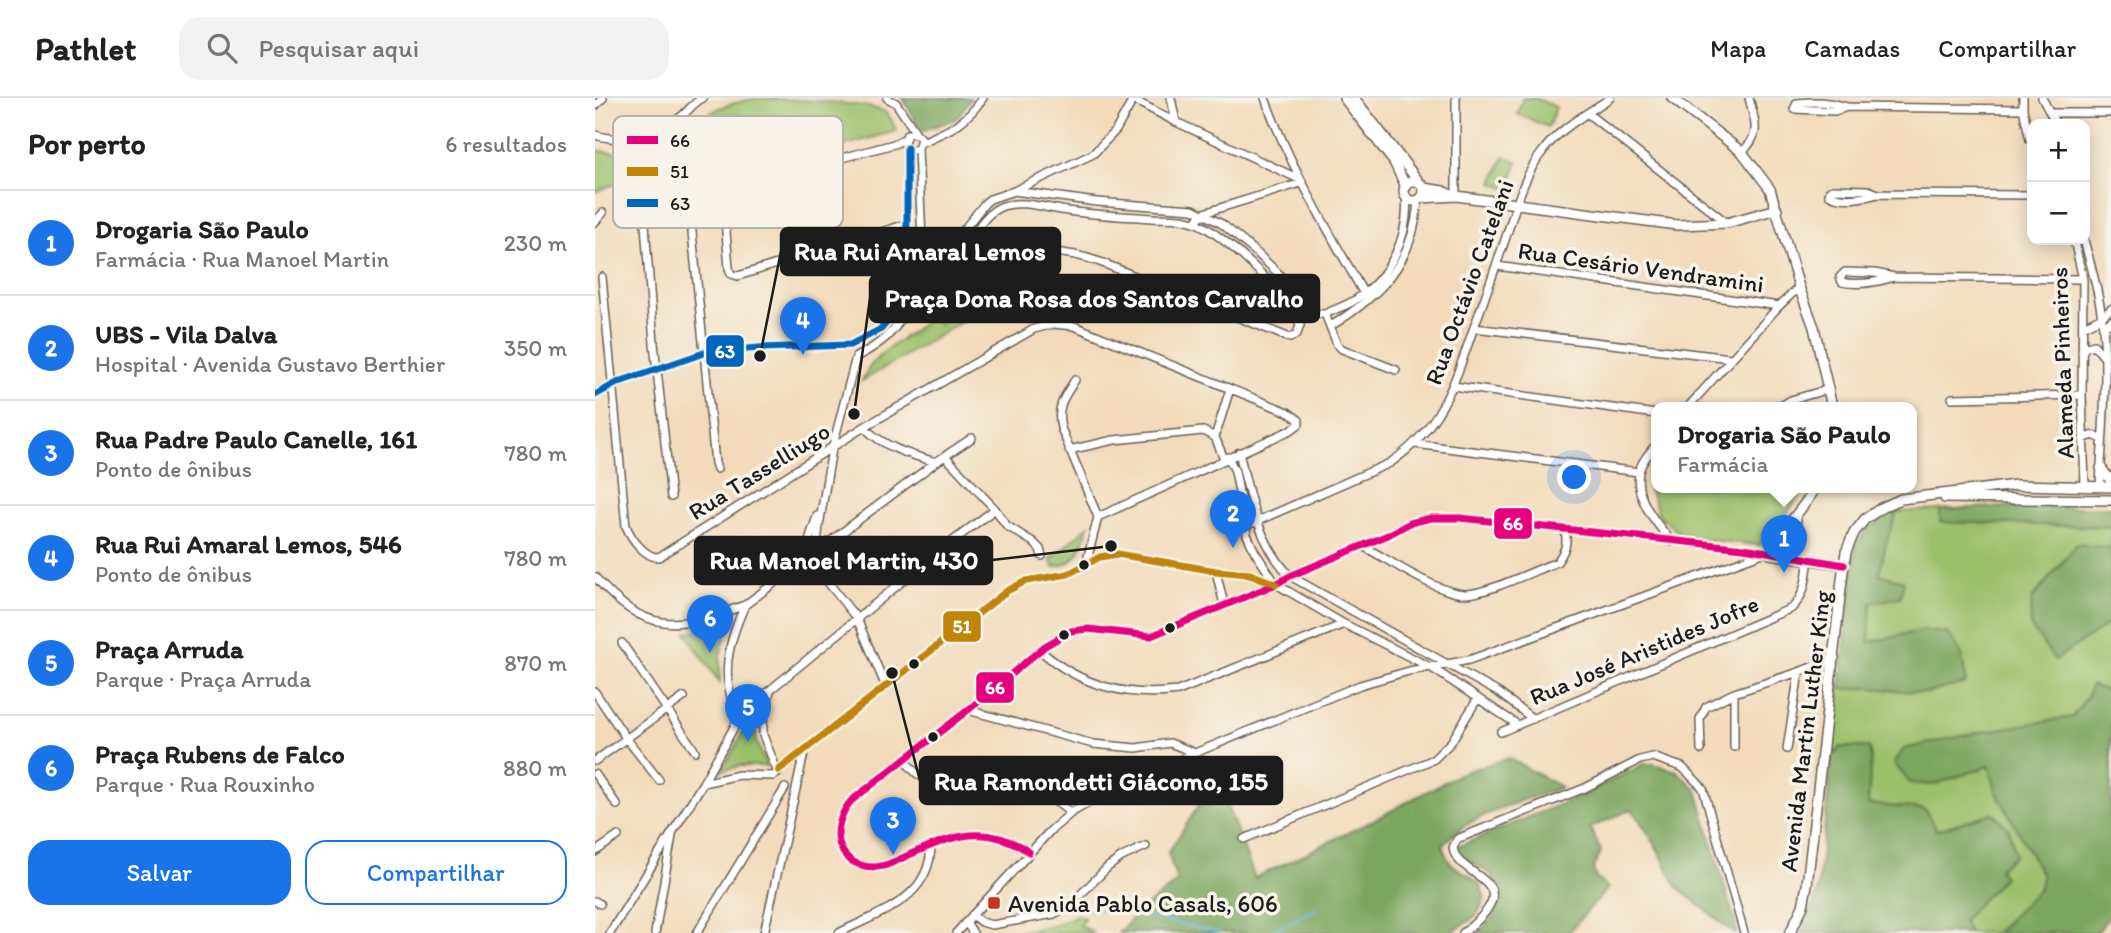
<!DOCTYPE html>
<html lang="pt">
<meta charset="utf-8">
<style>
:root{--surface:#fff;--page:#f2f2f2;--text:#222;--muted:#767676;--line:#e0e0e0;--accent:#1a73e8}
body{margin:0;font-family:Itim,sans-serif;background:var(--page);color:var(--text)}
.controls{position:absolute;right:21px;top:21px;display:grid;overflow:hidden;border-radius:14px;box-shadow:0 4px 18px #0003}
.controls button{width:63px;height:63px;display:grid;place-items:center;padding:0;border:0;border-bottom:2px solid var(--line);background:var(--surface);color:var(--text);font:35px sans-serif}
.you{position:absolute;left:980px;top:380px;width:24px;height:24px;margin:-18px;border:5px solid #fff;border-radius:50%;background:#1a73e8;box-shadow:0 0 0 10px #1a73e833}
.badge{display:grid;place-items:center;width:46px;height:46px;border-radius:50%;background:var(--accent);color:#fff;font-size:23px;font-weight:700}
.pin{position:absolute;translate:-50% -58px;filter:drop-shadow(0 2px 4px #0008)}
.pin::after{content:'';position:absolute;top:37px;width:24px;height:21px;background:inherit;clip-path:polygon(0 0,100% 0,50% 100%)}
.popup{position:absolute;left:1056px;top:304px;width:266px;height:91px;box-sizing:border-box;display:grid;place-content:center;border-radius:14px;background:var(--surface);filter:drop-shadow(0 2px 5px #0005);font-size:23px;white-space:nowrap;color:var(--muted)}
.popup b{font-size:26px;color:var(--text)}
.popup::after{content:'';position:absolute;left:50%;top:100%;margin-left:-14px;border:14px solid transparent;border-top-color:var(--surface)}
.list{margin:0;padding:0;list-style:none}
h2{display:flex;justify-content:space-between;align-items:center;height:91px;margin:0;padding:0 28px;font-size:30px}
h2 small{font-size:23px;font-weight:400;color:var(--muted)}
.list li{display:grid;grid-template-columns:46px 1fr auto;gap:21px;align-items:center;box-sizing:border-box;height:105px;padding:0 28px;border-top:2px solid var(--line)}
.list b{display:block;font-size:26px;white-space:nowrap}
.list p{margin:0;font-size:23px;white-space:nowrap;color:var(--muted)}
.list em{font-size:23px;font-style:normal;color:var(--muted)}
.actions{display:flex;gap:14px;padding:21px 28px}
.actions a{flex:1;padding:16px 0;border:2px solid var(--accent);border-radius:21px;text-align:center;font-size:24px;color:var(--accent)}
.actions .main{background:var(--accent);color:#fff}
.icon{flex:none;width:38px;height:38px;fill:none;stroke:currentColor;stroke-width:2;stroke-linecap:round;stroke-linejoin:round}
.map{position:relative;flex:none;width:1516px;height:835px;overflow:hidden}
header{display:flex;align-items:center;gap:42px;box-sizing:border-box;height:98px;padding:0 35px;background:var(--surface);border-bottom:2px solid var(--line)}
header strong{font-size:33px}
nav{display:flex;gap:38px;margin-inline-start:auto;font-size:24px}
.search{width:490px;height:63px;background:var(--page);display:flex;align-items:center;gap:18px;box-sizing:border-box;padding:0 24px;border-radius:21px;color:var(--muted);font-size:26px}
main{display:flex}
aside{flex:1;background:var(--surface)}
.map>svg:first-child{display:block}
.green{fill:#9bc06b;stroke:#5c6e44;stroke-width:2}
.forest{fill:#7ca65f;stroke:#4c613e;stroke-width:2}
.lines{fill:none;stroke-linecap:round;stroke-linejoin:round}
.stream{stroke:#66b6e1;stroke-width:2}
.minor-casing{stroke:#675e53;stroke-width:10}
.major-casing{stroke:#675e53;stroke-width:12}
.minor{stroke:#fff;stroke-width:7}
.major{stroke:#fff;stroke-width:9}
.bus-1-casing{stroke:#f7f3e8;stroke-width:12}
.bus-2-casing{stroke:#f7f3e8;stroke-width:12}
.bus-3-casing{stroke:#f7f3e8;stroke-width:12}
.bus-1{stroke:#e5007d;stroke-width:7}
.bus-2{stroke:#c08407;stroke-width:7}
.bus-3{stroke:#0065bd;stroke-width:7}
.bus-dot{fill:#1c1c1c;stroke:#f7f3e8;stroke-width:2.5}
.poi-dot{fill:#c8321e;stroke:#f7f3e8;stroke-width:2.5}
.labels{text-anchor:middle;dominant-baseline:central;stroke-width:7;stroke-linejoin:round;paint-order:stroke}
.street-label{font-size:24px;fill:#1c1c1c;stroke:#f7f3e8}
.poi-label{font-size:24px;fill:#1c1c1c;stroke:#f7f3e8;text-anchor:start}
.key{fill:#f7f3e8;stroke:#b5b2ab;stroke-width:2}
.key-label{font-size:19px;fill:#1c1c1c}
.leader{fill:none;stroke:#1c1c1c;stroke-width:2.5}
.callout-dot{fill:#1c1c1c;stroke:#f7f3e8;stroke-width:2.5}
.callout{fill:#1c1c1c;stroke:#1c1c1c;stroke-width:2.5}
.callout-label{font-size:26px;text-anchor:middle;font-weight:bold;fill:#fff}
.line-badge{stroke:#f7f3e8;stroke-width:2.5}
.badge-label{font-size:19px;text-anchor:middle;font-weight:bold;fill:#fff}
</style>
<header>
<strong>Pathlet</strong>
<div class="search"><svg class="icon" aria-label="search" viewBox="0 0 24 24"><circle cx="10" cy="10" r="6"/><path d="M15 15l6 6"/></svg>Pesquisar aqui</div>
<nav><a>Mapa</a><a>Camadas</a><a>Compartilhar</a></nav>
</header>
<main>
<aside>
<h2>Por perto<small>6 resultados</small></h2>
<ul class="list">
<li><span class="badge">1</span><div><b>Drogaria São Paulo</b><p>Farmácia · Rua Manoel Martin</p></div><em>230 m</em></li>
<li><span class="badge">2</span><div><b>UBS - Vila Dalva</b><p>Hospital · Avenida Gustavo Berthier</p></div><em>350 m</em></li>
<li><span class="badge">3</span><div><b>Rua Padre Paulo Canelle, 161</b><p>Ponto de ônibus</p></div><em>780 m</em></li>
<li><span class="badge">4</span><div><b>Rua Rui Amaral Lemos, 546</b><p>Ponto de ônibus</p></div><em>780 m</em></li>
<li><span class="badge">5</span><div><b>Praça Arruda</b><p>Parque · Praça Arruda</p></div><em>870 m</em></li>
<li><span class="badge">6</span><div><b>Praça Rubens de Falco</b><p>Parque · Rua Rouxinho</p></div><em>880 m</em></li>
</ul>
<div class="actions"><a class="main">Salvar</a><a>Compartilhar</a></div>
</aside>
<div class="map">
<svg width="1516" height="835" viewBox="0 0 1516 835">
<rect width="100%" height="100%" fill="#f7f3e8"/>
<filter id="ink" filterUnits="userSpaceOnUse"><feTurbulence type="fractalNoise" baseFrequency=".0143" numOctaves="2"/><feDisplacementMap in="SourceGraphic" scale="14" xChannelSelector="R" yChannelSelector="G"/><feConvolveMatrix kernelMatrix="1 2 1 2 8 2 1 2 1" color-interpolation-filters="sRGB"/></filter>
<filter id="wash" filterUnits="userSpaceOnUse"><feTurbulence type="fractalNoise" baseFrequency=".00686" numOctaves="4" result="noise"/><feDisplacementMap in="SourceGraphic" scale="28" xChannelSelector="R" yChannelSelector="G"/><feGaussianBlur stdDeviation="1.57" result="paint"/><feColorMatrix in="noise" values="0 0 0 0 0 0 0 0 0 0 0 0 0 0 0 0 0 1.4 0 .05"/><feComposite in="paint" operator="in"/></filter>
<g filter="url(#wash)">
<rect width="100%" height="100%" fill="#f2daba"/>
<path class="green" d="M928 0H939L961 9 953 29 922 16Z
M158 1C180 0 273 4 290 14 296 18 298 26 301 33L123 83 119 77 102 75 37 79 0 94V52C62 65 72 36 121 12 132 6 145 4 158 1Z
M909 58 923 64 912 91 898 85Z
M364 206 373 220 267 283C277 254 315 239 336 219L345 227Z
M1058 369 1061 370V389H1211L1181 430 1164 447 1104 441 1084 435 1064 417 1055 393Z
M1399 409H1516V815L1502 835H1206L1222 797 1261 446 1275 429 1303 414Z
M494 427C488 448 483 466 459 469L455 462Z
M134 525 125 558V585L91 535Z
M161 613V643L172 668H145L126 673Z
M482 817 489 820 485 828 499 835H420L462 826Z"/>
<path class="forest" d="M308 0H376L361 21 326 33Z
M1399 409H1516V429L1345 424V412Z
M1302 414 1292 442 1284 476 1309 483 1305 499 1276 505 1274 544 1329 532 1354 536 1367 556 1371 585 1331 595 1273 590 1245 591 1261 446 1275 429Z
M1482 446 1516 450V524L1460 562 1435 528 1437 501Z
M1496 587 1516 594V815L1502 835H1401L1445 790 1447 777 1402 695 1394 668 1338 687 1315 685 1299 665 1309 651 1385 634 1477 619 1492 599Z
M1245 649H1274L1276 660 1273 706 1330 711 1341 732 1398 715 1414 731 1420 757 1404 771 1409 779 1368 822 1374 835H1206L1222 797 1237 659Z
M914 660 966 689C929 703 873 716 848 747 852 772 868 770 883 785 887 789 888 796 890 801L882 817 856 835H523L546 812 582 784 573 755 604 707 631 705 660 780 781 721 866 675Z
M1049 666H1058L1082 673 1102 692 1143 835H1139L1082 789 1060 746 1037 711 995 730 1006 753 998 771 1001 780 1013 790 973 835H883L898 820 904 796 897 777 863 756 862 749 988 697Z"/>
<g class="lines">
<path class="stream" d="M472 811 523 813 626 835
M389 821 463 811
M674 835 722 810"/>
</g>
</g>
<g filter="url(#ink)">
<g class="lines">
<g class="minor-casing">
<path id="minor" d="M292 0 301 5 321 35
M535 0 581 24 704 81
M576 0 581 24
M670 0C695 69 733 132 769 196
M861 0V98
M1428 0V11L1435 42
M1447 0 1461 26
M0 8 8 0
M1252 9 1240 13 1199 11 1202 5C1219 3 1236 4 1252 9L1428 11
M992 15 1132 125
M1455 15H1516
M1446 26H1457
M0 37C33 46 60 40 87 18 94 12 99 4 108 0
M309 41 299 46 131 91 128 97 134 170 136 176 143 178 312 126
M327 44C355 32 370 26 388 0
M323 51C316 53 311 51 309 44L312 36 321 35 326 40 323 51 327 142 334 150 345 153
M1147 54C1167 36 1160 24 1154 0
M421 92 498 56 521 32 538 2
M1234 96C1246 104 1270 100 1283 96L1437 97
M1234 96 1235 92 1239 91 1273 92 1283 96
M95 114 120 365 122 371
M0 124 8 115
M600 124 609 115 706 85
M50 127 59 245 76 399
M312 139C322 159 334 164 356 169
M1479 142 1488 181 1487 297 1490 388
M1489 142C1496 168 1504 194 1507 221 1514 276 1507 334 1505 389
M374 145 379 167 389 174
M345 153 355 149 390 105 395 101 419 93 502 104 598 111 627 126 663 156 685 177 714 215
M902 168 1184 208
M7 179 31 428C36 440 50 460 64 459L269 329 439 231 458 226 479 228 693 314 704 322V326L696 332 503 419
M1299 179C1283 184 1264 188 1247 184L1245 179 1250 174 1280 175 1299 179 1488 181
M730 216C740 211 751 208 760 202 795 180 815 138 811 98
M730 216 742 246 747 251 801 272
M702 220 714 215 730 216
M736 228C786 197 819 164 823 102
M1489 228 1507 219 1516 211
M879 230 1136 260
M1508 231 1516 223
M1487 254 1491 249 1499 247 1508 258
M261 259C284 247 305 233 312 205 315 195 315 183 320 173L327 171 352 172C374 156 381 117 408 108 427 102 447 109 466 112 496 117 527 118 557 120 570 121 586 119 599 124 626 133 698 201 705 227L702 236 695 240 505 164C439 140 406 164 350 198
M480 282C469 299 461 309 466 330L503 419 491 466
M858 288 1061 316
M0 297 24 284 109 255 164 250 255 247 286 231 300 214 307 196 312 126V50
M1357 300 1487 297
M1093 309 1184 208 1204 189
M1184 309 1196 302 1234 291
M269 329C288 349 315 357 341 364
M620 339 635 291
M1488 341 1498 337 1507 341
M820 346 1044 374
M1061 347C1055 354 1045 365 1044 375 1039 400 1062 426 1077 444
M474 352 519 342 608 333 620 339 629 361
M644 354C655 399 662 443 695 478L904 595 938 621
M350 358 400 411 412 428 438 444 445 451 447 458
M633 359 640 373 652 437 660 454 681 486 749 526 837 570 923 627
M222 418 215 439 213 459 262 521 291 589
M651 428 795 365C845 331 859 287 878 232 890 200 901 168 912 136 921 108 929 77 948 53 965 30 992 16 1015 0
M768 448C794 462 842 495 870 496 892 496 940 472 962 464 970 453 973 445 970 433
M621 473 629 507
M0 479C50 537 83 532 150 507L341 364 377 340
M232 481 221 454 224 428 237 351 261 259
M27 545 100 653
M445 552C483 587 532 600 583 593L749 526
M0 594 31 640 64 682
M373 612 498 646 541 650 575 645 600 655
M143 622C141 613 137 604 135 595 127 565 138 534 150 507
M906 634 1197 510C1211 496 1211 480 1214 461
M1139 649V595
M1192 651 1204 574
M1106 652 1105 621 1111 609 1139 595 1204 574 1240 560
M309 662C314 667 318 673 324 677 343 687 382 674 405 678 433 682 454 698 476 715
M0 663 89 599
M184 672 412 493 431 483 473 476 505 459 522 456 621 473 655 476 681 486
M0 676 22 707
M108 685 144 677 179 678 183 675 168 637V623L175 593
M649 741 839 661 856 644 883 600
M0 754 23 738
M434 754C392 725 359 737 316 756 305 761 292 769 280 769 239 769 234 729 256 703L373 612 450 548 476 533 493 531 556 538 681 486 695 478 793 437 815 425 836 420H865L1149 450 1175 456
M0 803 5 806
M377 817 386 824 397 827 459 816 475 807 513 769 527 759 551 748
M371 824 378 835
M15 835 108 685 143 622 175 592 342 455 400 411
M60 835 77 738
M102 835 190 690
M169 835 209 655
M244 835C284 814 335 802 336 748
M361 835 454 734 476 715 511 695 600 655 765 587 814 573 874 562 1168 455
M868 835C938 781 862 781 858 750L862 741 990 690 1045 662 1058 659 1075 665 1087 669 1108 690 1149 835"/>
</g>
<g class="major-casing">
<path id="major" d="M749 0 799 64 811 89
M759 0 824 84
M1077 0 1147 54 1175 91 1204 189 1219 229 1237 309
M809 93a10 10 0 1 1 20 0a10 10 0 1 1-20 0Z
M829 90 848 93 858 98
M826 100 861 98 1082 127 1132 125 1182 111
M1506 370 1516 383
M1221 389C1207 413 1186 431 1175 456L1249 467
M1350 400 1516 402
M1190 457 1201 422
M1195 835 1208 808 1212 787 1248 473 1251 454 1259 435 1270 421 1286 410 1306 401 1421 387 1516 389"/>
</g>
<use href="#minor" class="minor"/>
<use href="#major" class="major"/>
<g class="bus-1-casing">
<path id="bus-1" d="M434 754C392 725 359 737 316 756 305 761 292 769 280 769 239 769 234 729 256 703L373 612 450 548 476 533 493 531 556 538 681 486 695 478 793 437 815 425 836 420H865L1149 450 1249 467"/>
</g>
<g class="bus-2-casing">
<path id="bus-2" d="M184 672 412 493 431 483 473 476 505 459 522 456 621 473 655 476 681 486"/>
</g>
<g class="bus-3-casing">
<path id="bus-3" d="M0 297 24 284 109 255 164 250 255 247 286 231 300 214 307 196 312 126V50"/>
</g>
<use href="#bus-1" class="bus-1"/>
<use href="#bus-2" class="bus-2"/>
<use href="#bus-3" class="bus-3"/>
</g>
</g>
<g class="bus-dot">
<circle cx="489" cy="467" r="6"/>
<circle cx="575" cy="530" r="6"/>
<circle cx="469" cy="537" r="6"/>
<circle cx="319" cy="566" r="6"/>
<circle cx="338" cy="639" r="6"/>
</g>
<rect class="poi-dot" x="392" y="798" width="14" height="14" rx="3.5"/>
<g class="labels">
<g class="street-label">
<text transform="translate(1046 169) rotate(8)">Rua Cesário Vendramini</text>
<text transform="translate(874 184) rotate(-70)">Rua Octávio Catelani</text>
<text transform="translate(1467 265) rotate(-92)">Alameda Pinheiros</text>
<text transform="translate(164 373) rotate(-32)">Rua Tasselliugo</text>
<text transform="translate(1049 552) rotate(-23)">Rua José Aristides Jofre</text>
<text transform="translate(1210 633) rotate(-83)">Avenida Martin Luther King</text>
</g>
<g class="poi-label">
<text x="413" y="805">Avenida Pablo Casals, 606</text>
</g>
</g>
<rect x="18" y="18" width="230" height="112" rx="10" class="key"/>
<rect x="32" y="38" width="31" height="8" fill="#e5007d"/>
<rect x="32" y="69" width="31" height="9" fill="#c08407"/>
<rect x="32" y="101" width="31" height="8" fill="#0065bd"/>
<g class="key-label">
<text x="75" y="49">66</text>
<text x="75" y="80">51</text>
<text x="75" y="112">63</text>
</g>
<path class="leader" d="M165 258L186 153M259 316L275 200M516 448L397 462M297 575L325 683"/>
<g class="callout-dot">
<circle cx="165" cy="258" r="7"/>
<circle cx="259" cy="316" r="7"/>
<circle cx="516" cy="448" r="7"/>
<circle cx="297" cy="575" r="7"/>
</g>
<g class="callout">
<rect x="186" y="130" width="279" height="47" rx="7"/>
<rect x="275" y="177" width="449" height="47" rx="7"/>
<rect x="100" y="439" width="297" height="47" rx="7"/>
<rect x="325" y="659" width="362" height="47" rx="7"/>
</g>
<g class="callout-label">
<text x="325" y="162">Rua Rui Amaral Lemos</text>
<text x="499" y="209">Praça Dona Rosa dos Santos Carvalho</text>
<text x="249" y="471">Rua Manoel Martin, 430</text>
<text x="506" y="692">Rua Ramondetti Giácomo, 155</text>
</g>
<g class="line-badge">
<rect x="110" y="236" width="40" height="34" rx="7" fill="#0065bd"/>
<rect x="898" y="409" width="40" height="33" rx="7" fill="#e5007d"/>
<rect x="347" y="512" width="40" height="33" rx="7" fill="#c08407"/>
<rect x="380" y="573" width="40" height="33" rx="7" fill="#e5007d"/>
</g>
<g class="badge-label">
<text x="130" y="260">63</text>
<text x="918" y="432">66</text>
<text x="367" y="535">51</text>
<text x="400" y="596">66</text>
</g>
</svg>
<div class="controls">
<button>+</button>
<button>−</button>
</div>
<div class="you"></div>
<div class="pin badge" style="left:1189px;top:475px">1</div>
<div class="popup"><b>Drogaria São Paulo</b>Farmácia</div>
<div class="pin badge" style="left:638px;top:450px">2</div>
<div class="pin badge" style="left:298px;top:757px">3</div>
<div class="pin badge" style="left:208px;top:257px">4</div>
<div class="pin badge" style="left:153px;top:644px">5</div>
<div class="pin badge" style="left:115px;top:555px">6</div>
</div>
</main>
